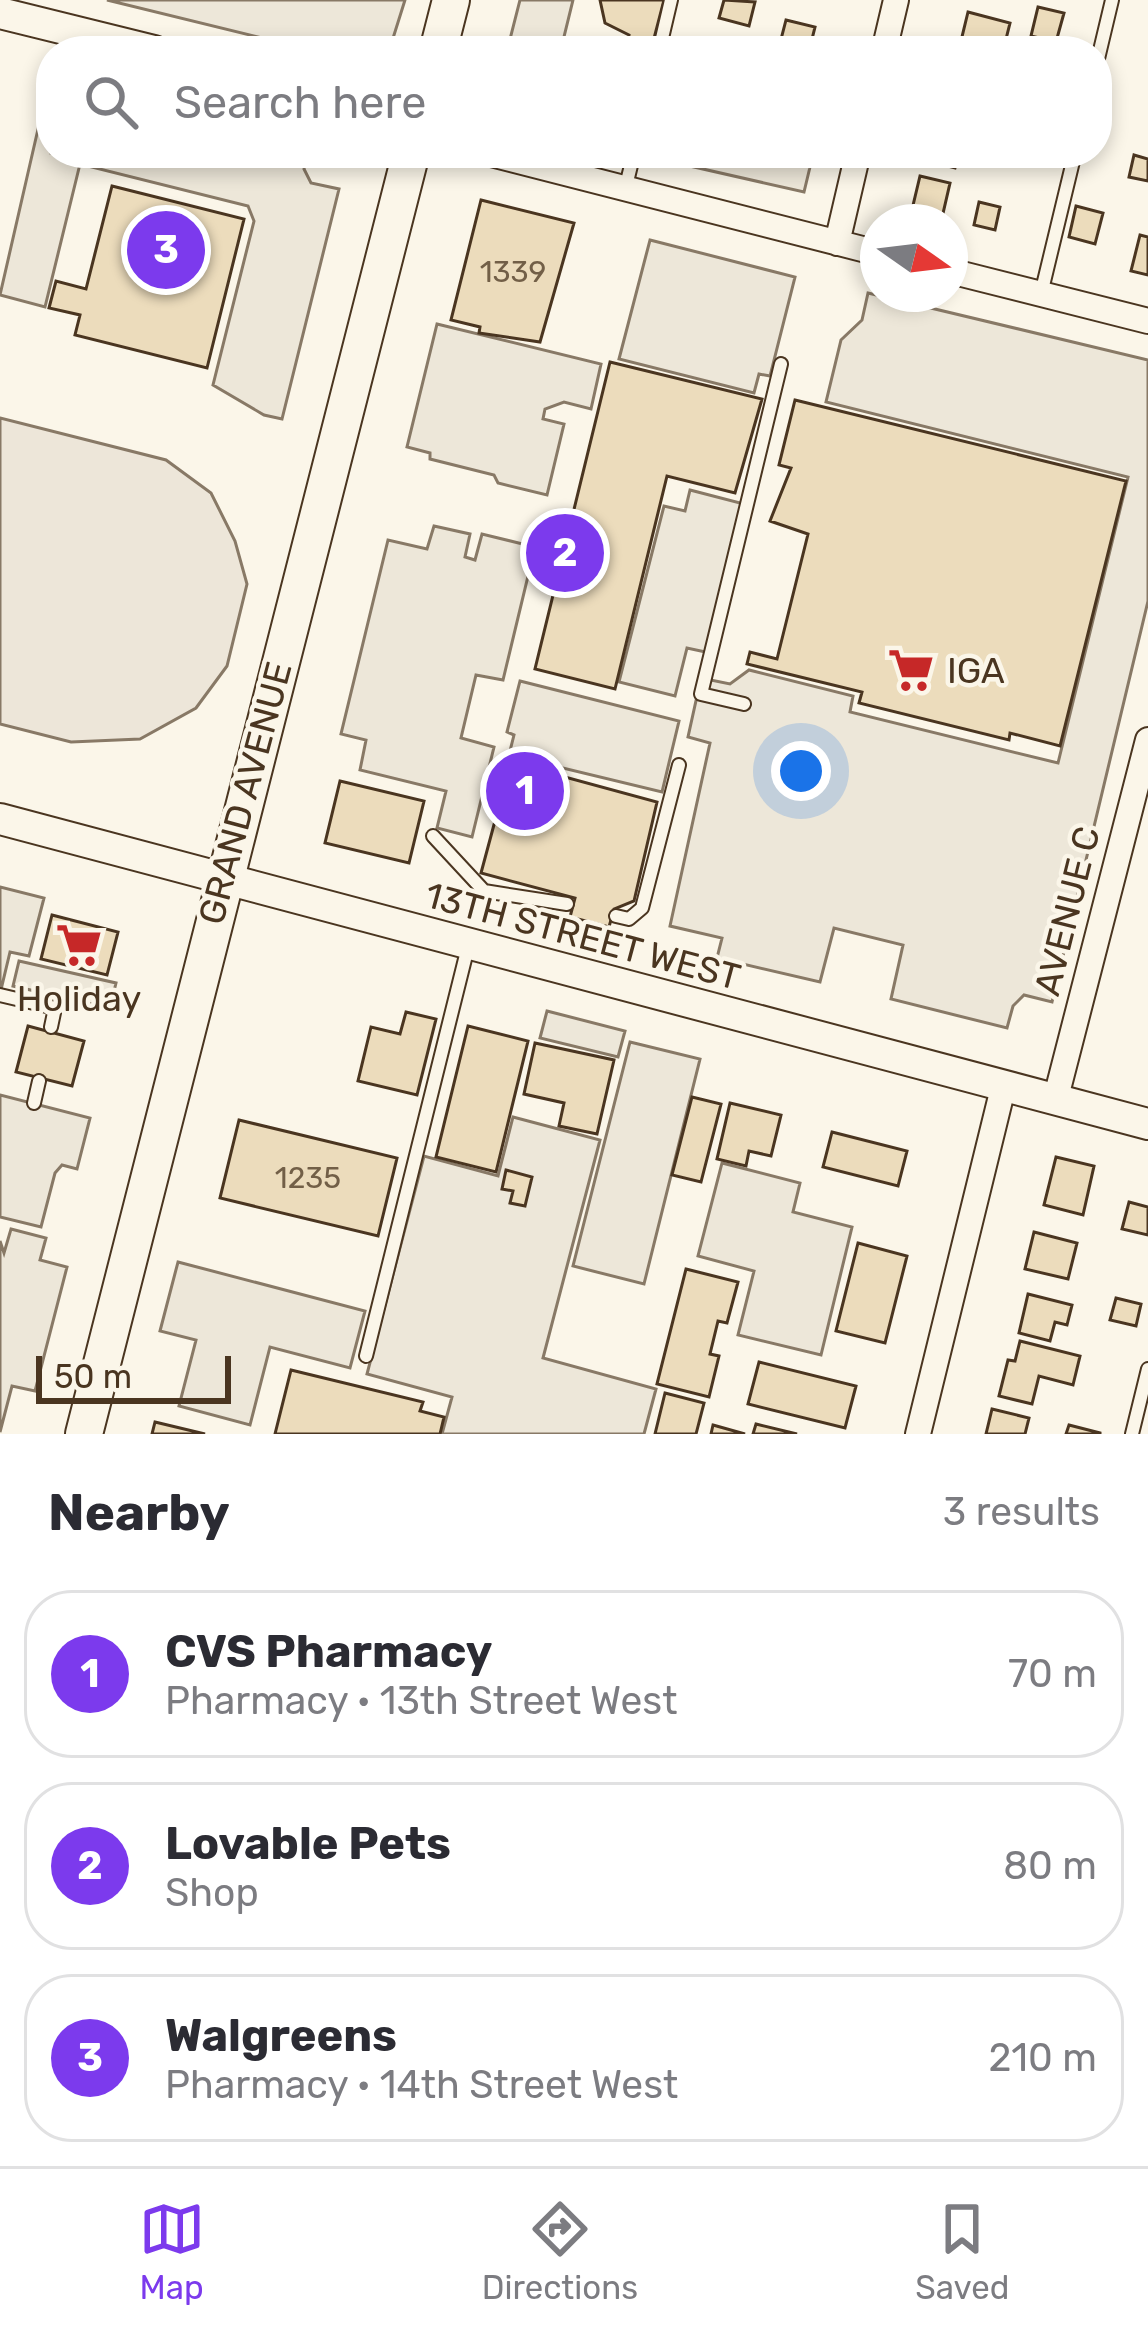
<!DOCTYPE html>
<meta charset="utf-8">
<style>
:root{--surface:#fff;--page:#f2f2f3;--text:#2b2b33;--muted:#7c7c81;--line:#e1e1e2;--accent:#7c3aed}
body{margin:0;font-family:Rubik,sans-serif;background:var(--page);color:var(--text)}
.compass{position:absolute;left:860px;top:204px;width:108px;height:108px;border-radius:50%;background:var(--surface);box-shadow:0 6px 18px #0003;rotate:104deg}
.scale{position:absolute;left:36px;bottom:30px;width:195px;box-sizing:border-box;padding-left:12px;border:6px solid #4a3520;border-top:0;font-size:33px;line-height:42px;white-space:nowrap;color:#4a3520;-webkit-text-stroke:9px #fbf6e9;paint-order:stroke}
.you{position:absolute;left:801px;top:771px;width:42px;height:42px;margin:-30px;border:9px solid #fff;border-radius:50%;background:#1a73e8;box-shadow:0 0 0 18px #1a73e833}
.badge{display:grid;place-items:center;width:78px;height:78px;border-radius:50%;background:var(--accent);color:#fff;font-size:39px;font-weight:700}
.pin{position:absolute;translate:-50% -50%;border:6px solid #fff;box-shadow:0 3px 12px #0006}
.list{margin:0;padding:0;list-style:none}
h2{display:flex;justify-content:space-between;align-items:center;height:156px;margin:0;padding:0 48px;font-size:51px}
h2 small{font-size:39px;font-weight:400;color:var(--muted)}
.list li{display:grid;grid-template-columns:78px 1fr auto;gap:36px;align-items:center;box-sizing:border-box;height:168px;margin:0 24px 24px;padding:0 24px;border:3px solid var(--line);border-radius:48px}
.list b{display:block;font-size:45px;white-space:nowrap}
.list p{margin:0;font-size:39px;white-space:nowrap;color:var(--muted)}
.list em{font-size:39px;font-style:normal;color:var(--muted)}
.icon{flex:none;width:66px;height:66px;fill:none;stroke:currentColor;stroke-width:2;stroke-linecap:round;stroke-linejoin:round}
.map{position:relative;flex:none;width:1148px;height:1434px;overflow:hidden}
.search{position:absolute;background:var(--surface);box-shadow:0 6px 18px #0003;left:36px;right:36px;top:36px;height:132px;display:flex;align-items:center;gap:30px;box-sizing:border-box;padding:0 42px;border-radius:48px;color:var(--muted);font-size:45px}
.sheet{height:732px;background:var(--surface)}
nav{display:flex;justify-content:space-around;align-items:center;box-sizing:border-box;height:168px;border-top:3px solid var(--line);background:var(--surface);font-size:33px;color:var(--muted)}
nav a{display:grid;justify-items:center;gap:6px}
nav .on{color:var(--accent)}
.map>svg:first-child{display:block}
.green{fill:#ede6d9;stroke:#887966;stroke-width:3}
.parking{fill:#ede7d9;stroke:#887966;stroke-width:3}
.building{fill:#ecdcbc;stroke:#4a3520;stroke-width:3}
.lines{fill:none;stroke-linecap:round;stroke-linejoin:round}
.service-casing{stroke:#4a3520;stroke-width:16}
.minor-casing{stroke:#4a3520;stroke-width:28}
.tertiary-casing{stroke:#4a3520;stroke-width:34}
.primary-casing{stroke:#4a3520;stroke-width:40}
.service{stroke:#fbf6e9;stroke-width:12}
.minor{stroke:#fbf6e9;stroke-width:24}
.tertiary{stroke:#fbf6e9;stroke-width:30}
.primary{stroke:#fbf6e9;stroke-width:36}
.labels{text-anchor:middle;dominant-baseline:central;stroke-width:9;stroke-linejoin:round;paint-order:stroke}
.number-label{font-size:30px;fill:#725f47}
.poi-label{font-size:36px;fill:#4a3520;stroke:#fbf6e9;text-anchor:start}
.street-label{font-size:36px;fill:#4a3520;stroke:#fbf6e9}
</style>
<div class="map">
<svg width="1148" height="1434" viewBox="0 0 1148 1434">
<rect width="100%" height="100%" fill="#fbf6e9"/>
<path class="green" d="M0 418 166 460 211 493 235 541 247 584 227 666 196 708 140 739 71 742 0 724Z"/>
<path class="parking" d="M107 0H405L389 51H315Z
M520 0H573L562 45 583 51H507Z
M51 102V153H308L304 169 311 183 339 189 282 419 264 415 213 385 254 221 248 206 80 164 45 307 0 295 44 103Z
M660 153H748L810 167 804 192 659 159Z
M650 240 795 277 770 376 759 374 754 393 619 359Z
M868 293 1148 360V601L1052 1002 1024 995 1013 1006 1007 1028 891 999 903 945 834 928 820 982 717 958 722 938 670 926 710 743 688 737 701 678 730 684 749 670 853 696 850 712 1058 763 1128 477 826 402 841 340 862 320Z
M437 324 601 364 591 409 564 402 545 409 543 419 564 424 547 495 498 483 494 475 430 459V453L407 447Z
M690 490 748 505 710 653 687 648 675 696 619 682 664 506 685 511Z
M434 526 470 534 465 557 475 560 482 534 535 547 503 680 476 675 461 738 494 747 472 837 437 828 446 791 360 770 366 740 341 734 388 540 427 549Z
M520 681 679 721 662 792 509 755 514 735 507 732Z
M0 887 44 898 29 956 10 952 0 994Z
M19 961 116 983 110 1008 13 986Z
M547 1011 625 1031 618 1057 540 1038Z
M630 1042 700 1059 644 1284 573 1266Z
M0 1095 90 1118 77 1169 62 1165 55 1173 41 1227 0 1217Z
M513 1117 600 1140 543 1358 656 1389 644 1434H442L452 1397 367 1374 424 1156 498 1176Z
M722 1163 800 1183 793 1212 852 1227 821 1355 738 1335 754 1271 698 1256Z
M11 1229 46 1238 40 1260 67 1267 35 1391 12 1386 0 1432V1241L4 1253Z
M178 1262 365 1311 350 1368 270 1347 250 1425 179 1406 196 1340 160 1331Z"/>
<path class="building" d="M600 0H664L651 50 627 44 629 35 605 23Z
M724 0 755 2 749 26 719 18Z
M1038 7 1064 13 1056 42 1031 36Z
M968 12 1010 23 1003 51 961 41Z
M786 20 815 27 809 51H778Z
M925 153H959L955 168 924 160Z
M1134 155 1148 159V181L1129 177Z
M920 176 950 183 941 222 910 218Z
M112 186 244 219 207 368 75 335 80 315 49 308 56 281 86 289Z
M481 200 574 223 540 342 479 333 480 327 451 320Z
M979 202 1000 207 995 230 974 225Z
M1076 206 1103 213 1095 244 1069 237Z
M1140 235 1148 237V275L1131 271Z
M610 362 762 399 735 493 667 476 615 689 535 669Z
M795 400 1126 481 1060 746 1010 733 1009 740 859 703 862 692 747 664 750 652 777 659 808 534 770 521 791 468 779 465Z
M525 761 552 767 550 773 657 802 634 901 614 909 609 927 570 917 575 898 481 873 499 806 490 804 497 778Z
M340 781 424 801 409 863 325 843Z
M52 915 118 932 107 975 41 959Z
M406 1012 436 1019 417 1095 358 1081 371 1027 400 1034Z
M28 1026 84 1041 72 1086 16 1072Z
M468 1026 528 1041 496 1172 436 1157Z
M535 1043 614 1060 597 1134 559 1126 564 1103 524 1094Z
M692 1097 721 1104 701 1182 672 1175Z
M730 1103 781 1115 771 1156 749 1151 746 1166 717 1159Z
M239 1120 397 1158 378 1236 220 1198Z
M832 1132 907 1151 898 1186 823 1167Z
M1056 1157 1094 1166 1083 1215 1044 1205Z
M506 1170 532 1177 525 1206 510 1203 513 1191 502 1189Z
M1129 1202 1148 1207V1235L1122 1229Z
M1034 1232 1077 1243 1068 1279 1025 1269Z
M858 1243 907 1256 885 1343 836 1331Z
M686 1269 738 1282 727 1323 718 1321 710 1354 719 1356 709 1397 657 1384Z
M1028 1294 1072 1305 1067 1325 1055 1322 1050 1341 1019 1333Z
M1116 1298 1141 1304 1136 1326 1110 1320Z
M1020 1341 1080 1356 1073 1385 1039 1376 1032 1404 999 1396 1008 1360 1015 1361Z
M759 1362 856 1386 845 1428 748 1404Z
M291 1370 423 1402 420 1411 444 1417 440 1434H275Z
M665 1393 704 1403 696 1434H655Z
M992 1409 1029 1418 1025 1434H986Z
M155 1422 205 1434H152Z
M756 1424 797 1434H753Z
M713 1425 745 1434H711Z
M1069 1425 1100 1433V1434H1066Z"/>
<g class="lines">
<g class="service-casing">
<path id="service" d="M659 51 671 0
M1097 63 1112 0
M625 190 634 153
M1041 294 1075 153
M744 704 701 694 781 364
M433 836 484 891 567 904
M616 916 629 919 642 908 679 765
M0 995 55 1008 51 1027
M34 1103 39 1081
M366 1356 468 947
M1132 1434 1148 1369"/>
</g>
<g class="minor-casing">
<path id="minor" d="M884 51 896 0
M487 153 878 253
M837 243 858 153
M950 271 1148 321
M1055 1101 1148 740
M918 1434 1003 1088"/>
</g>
<g class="tertiary-casing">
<path id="tertiary" d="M0 13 154 51
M0 819 1148 1124"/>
</g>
<g class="primary-casing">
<path id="primary" d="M438 51 451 0
M84 1434 411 153"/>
</g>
<use href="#service" class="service"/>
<use href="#minor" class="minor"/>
<use href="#tertiary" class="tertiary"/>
<use href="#primary" class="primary"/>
</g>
<defs>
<g id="supermarket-bare" transform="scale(3.6)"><path d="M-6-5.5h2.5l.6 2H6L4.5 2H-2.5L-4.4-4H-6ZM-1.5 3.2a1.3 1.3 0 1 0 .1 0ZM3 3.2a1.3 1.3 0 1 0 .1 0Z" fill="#c62828" stroke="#fbf6e9" stroke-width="2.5" paint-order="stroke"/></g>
</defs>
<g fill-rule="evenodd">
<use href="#supermarket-bare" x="911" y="670"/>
<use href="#supermarket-bare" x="79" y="945"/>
</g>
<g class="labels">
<g class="number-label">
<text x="513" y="272">1339</text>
<text x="308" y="1178">1235</text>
</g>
<g class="poi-label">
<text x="947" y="670">IGA</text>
<text x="79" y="998" text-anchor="middle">Holiday</text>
</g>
<g class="street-label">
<text transform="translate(245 793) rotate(-75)">GRAND AVENUE</text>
<text transform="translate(1067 911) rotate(-76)">AVENUE C</text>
<text transform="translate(583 936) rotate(15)">13TH STREET WEST</text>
</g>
</g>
</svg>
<svg class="compass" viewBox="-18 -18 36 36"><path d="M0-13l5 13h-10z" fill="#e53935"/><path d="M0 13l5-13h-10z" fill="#7c7c81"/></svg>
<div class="scale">50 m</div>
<div class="you"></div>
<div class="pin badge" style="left:525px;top:791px">1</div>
<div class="pin badge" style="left:565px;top:553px">2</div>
<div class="pin badge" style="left:166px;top:250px">3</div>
<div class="search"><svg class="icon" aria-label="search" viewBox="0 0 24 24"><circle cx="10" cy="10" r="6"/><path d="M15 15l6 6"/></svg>Search here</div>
</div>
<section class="sheet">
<h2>Nearby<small>3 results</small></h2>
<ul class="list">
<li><span class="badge">1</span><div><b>CVS Pharmacy</b><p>Pharmacy · 13th Street West</p></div><em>70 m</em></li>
<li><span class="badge">2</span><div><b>Lovable Pets</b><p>Shop</p></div><em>80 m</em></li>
<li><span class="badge">3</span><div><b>Walgreens</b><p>Pharmacy · 14th Street West</p></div><em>210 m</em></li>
</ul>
</section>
<nav>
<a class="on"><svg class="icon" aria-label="map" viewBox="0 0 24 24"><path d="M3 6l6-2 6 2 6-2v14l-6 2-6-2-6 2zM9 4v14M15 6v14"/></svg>Map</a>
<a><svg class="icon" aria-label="directions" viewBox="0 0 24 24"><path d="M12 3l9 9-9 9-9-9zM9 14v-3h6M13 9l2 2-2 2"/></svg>Directions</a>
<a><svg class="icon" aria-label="saved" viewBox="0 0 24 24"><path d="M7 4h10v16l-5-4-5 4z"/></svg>Saved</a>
</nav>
